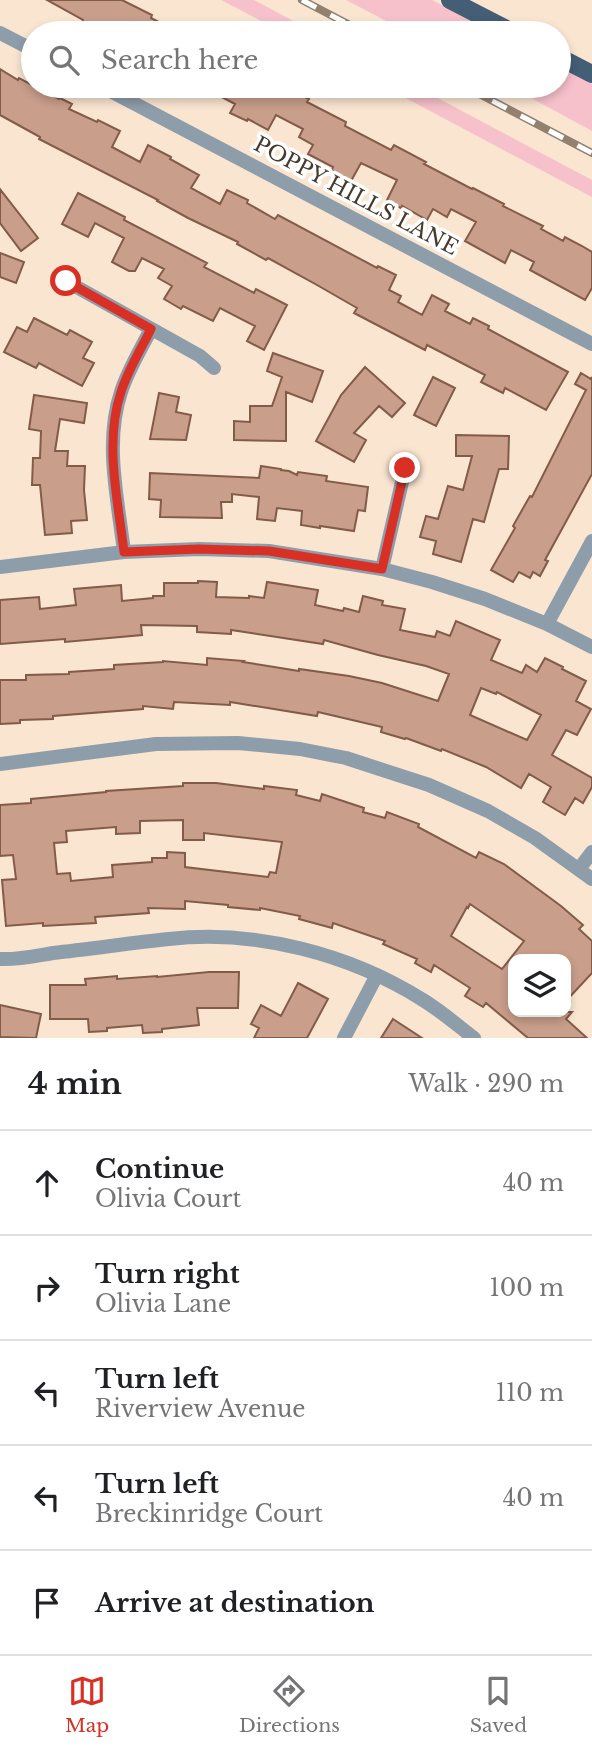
<!DOCTYPE html>
<meta charset="utf-8">
<style>
:root{--surface:#fff;--page:#f6f6f6;--text:#202124;--muted:#757577;--line:#e0e0e0;--accent:#d93025}
body{margin:0;font-family:"Libre Baskerville",serif;background:var(--page);color:var(--text)}
.controls{position:absolute;right:21px;bottom:21px;display:grid;overflow:hidden;border-radius:14px;box-shadow:0 4px 10px #0003}
.controls button{width:63px;height:63px;display:grid;place-items:center;padding:0;border:0;border-bottom:2px solid var(--line);background:var(--surface);color:var(--text);font:35px sans-serif}
.stop{position:absolute;width:21px;height:21px;margin:-16px;border:5px solid #d93025;border-radius:50%;background:#fff}
.stop.end{background:#d93025;border-color:#fff;box-shadow:0 2px 7px #0008}
.list{margin:0;padding:0;list-style:none}
h2{display:flex;justify-content:space-between;align-items:center;height:91px;margin:0;padding:0 28px;font-size:30px}
h2 small{font-size:23px;font-weight:400;color:var(--muted)}
.list li{display:grid;grid-template-columns:46px 1fr auto;gap:21px;align-items:center;box-sizing:border-box;height:105px;padding:0 28px;border-top:2px solid var(--line)}
.list b{display:block;font-size:26px;white-space:nowrap}
.list p{margin:0;font-size:23px;white-space:nowrap;color:var(--muted)}
.list em{font-size:23px;font-style:normal;color:var(--muted)}
.icon{flex:none;width:38px;height:38px;fill:none;stroke:currentColor;stroke-width:2;stroke-linecap:round;stroke-linejoin:round}
.map{position:relative;flex:none;width:592px;height:1038px;overflow:hidden}
.search{position:absolute;background:var(--surface);box-shadow:0 4px 10px #0003;left:21px;right:21px;top:21px;height:77px;display:flex;align-items:center;gap:18px;box-sizing:border-box;padding:0 24px;border-radius:38px;color:var(--muted);font-size:26px}
.sheet{height:616px;background:var(--surface)}
nav{display:flex;justify-content:space-around;align-items:center;box-sizing:border-box;height:98px;border-top:2px solid var(--line);background:var(--surface);font-size:19px;color:var(--muted)}
nav a{display:grid;justify-items:center;gap:4px}
nav .on{color:var(--accent)}
.map>svg:first-child{display:block}
.green{fill:#f7c1cb}
.building{fill:#c99e8b;stroke:#825b49;stroke-width:2;fill-rule:evenodd}
.lines{fill:none;stroke-linecap:round;stroke-linejoin:round}
.minor{stroke:#8e9daa;stroke-width:14}
.primary{stroke:#435e75;stroke-width:18}
.rail-casing{stroke:#918171;stroke-width:8}
.rail{stroke:#fff;stroke-width:5;stroke-dasharray:16;stroke-linecap:butt}
.route{stroke:#d93025;stroke-width:9}
.labels{text-anchor:middle;dominant-baseline:central;stroke-width:7;stroke-linejoin:round;paint-order:stroke}
.street-label{font-size:21px;fill:#483a2d;stroke:#fff}
</style>
<div class="map">
<svg width="592" height="1038" viewBox="0 0 592 1038">
<rect width="100%" height="100%" fill="#fae5d1"/>
<path class="green" d="M221 0H254L316 33H284Z
M346 0H432L496 33H409Z
M559 66 592 84V131L509 86H559Z
M383 86H415L592 180V197Z"/>
<path class="building" d="M47 0H122L152 15 151 18 180 33H92L80 27 83 20Z
M0 69 18 80 19 78 59 99 60 98 72 104 69 109 97 122 98 120 120 131 112 147 140 162 148 145 171 157 170 159 199 175 191 188 220 204 227 190 248 200 247 203 275 219 278 215 377 268 378 266 396 275 389 290 401 296 398 302 422 315 432 295 449 304 445 311 470 324 473 318 489 326 488 329 568 372 546 410 505 388 503 393 481 382 485 375 427 345 425 350 354 313 357 308 317 285 268 258 266 260 237 244 238 242 188 218 157 201 158 200 39 139 40 137 0 115Z
M201 86H283L309 99 307 102 346 122 345 126 391 150 394 145 426 162 424 164 472 189 473 188 504 204 503 206 543 226 541 229 563 241 565 237 582 246 592 252V288L585 300 530 270 534 262 511 250 505 263 465 241 476 222 451 209 447 217 433 209 427 220 402 206 401 208 387 200 397 180 361 163 351 181 332 170 333 167 308 154 313 145 299 137 303 129 276 115 268 130 248 119 247 121 230 113 235 104Z
M0 189 38 238 21 251 0 223Z
M78 193 125 217 124 220 207 263 204 267 254 293 256 289 287 305 264 350 247 341 255 326 220 308 213 321 183 306 181 309 164 299 172 286 158 278 164 269 142 258 135 271H129L112 262 124 238 95 223 88 237 62 224Z
M0 253 24 262 16 283 0 277Z
M34 318 67 335 70 330 92 342 83 358 94 363 82 386 39 363 36 368 4 352 17 327 27 332Z
M273 353 323 371 312 402 286 392V441L234 440V421L250 422V406H272L282 377 267 371Z
M365 367 405 403 392 417 379 406 354 433 366 440 354 462 316 441 341 395Z
M581 373 591 379 592 377V474L545 560 548 561 540 576 533 572 530 578 519 572 513 582 491 570 515 528 513 526 530 496 532 497 586 390 575 384Z
M433 377 455 388 436 426 414 415Z
M159 393 179 397 176 412 191 415 186 440 150 439Z
M34 395 87 403 84 423 60 419 55 451H68L67 466H85L84 490 87 520 71 521 72 533 45 535 40 485H32L33 458H40L41 431 29 429Z
M456 435 509 436 508 469H499L484 522 473 519 461 562 433 554 436 541 420 537 426 516 438 519 448 486 463 490 472 456H456Z
M261 466 281 469V470L289 471 297 475 298 472 327 476 326 481 368 487 365 511 358 510 354 531 320 526V528L301 525 302 511 277 508 275 521 257 519 259 497 232 494V502H221L222 518 160 517 161 500 149 499 150 473 259 478Z
M198 581 217 582 216 597 249 598V596L264 598 267 582 318 590 315 605 343 611 344 608 359 612 363 596 383 601 382 605 405 609 400 630 435 637 437 631 450 636 456 621 500 640 491 660 522 673 526 665 537 672 545 658 563 667 562 669 586 681 576 701 591 709 577 735 566 730 552 755 592 778V787L583 803 575 798 565 815 543 802 551 787 529 774 521 788 486 767 442 749 441 751 406 738 405 739 381 732 382 727 318 712 317 716 230 702V705L174 702 173 709 143 706V709L53 716V719L20 720V723L0 724V680H26V675L69 674V672L114 669V665L163 662V661L207 665V658L244 661 243 662 299 671V669L349 676 382 683 438 701 449 674 426 666 378 655 324 640 323 644 231 630V634L197 632V626L141 625 142 635 65 642V639L0 644V600L39 597 40 609 76 605 74 589 121 585 122 601 153 598V596H164V583H198ZM481 688 496 694 497 692 541 715 527 740 470 715Z
M183 783H216L264 789V786L297 790 296 795 320 801 322 794 364 808 363 812 385 818 387 812 419 824 418 827 476 858 479 852 504 864 561 906 583 925 579 929 592 941V973L566 1001V959H513V1012H572L566 1019 587 1038H528L486 1003 483 1007 465 996 470 988 434 965 431 972 415 963 417 959 383 944 385 941 333 923 332 928 299 919 300 916 260 908V910L228 907V905L185 901V909L148 908 149 913 95 917 96 923 43 926V923L6 926 2 880 16 879 13 855 0 856V805L31 803V799L106 792V791L183 786ZM183 820V840H204V833L282 842 276 873 270 872 268 877 185 867V853L167 852V858H152V862L112 865 113 877 71 881 70 873 57 874 54 843 67 842 66 831 116 827V834L140 833V821ZM470 904 524 941 502 969 451 936 467 907 468 908Z
M209 972H239L238 1008H197L199 1025 162 1029V1032L143 1033 142 1025 107 1028V1031L89 1032 88 1019H50V985H86L85 979 117 976V979L157 976V977Z
M298 983 328 999 307 1038H254L259 1028 251 1024 261 1005 281 1016Z
M0 1005 41 1014 36 1038 0 1037Z
M393 1019 422 1038H381Z"/>
<g class="lines">
<path class="minor" d="M0 33 33 50
M101 86 592 344
M66 281 200 356 214 368
M124 552C118 500 104 443 121 392 128 370 141 349 151 329
M0 567 124 552 199 549 269 551 382 569 432 582 485 599 547 624 592 647
M382 569 405 469
M547 624 592 541
M0 764 156 744 238 743 300 749 346 758 429 785 488 811 535 838 592 879
M579 869 592 852
M0 959C17 960 35 956 53 953 91 949 130 943 169 939 255 929 350 954 423 1000 441 1011 457 1025 474 1038
M344 1038 377 975"/>
<path class="primary" d="M450 0 514 33
M559 57 592 74"/>
<g class="rail-casing">
<path id="rail" d="M302 0 365 33
M464 86 592 153"/>
</g>
<use href="#rail" class="rail"/>
</g>
<g class="lines">
<path class="route" d="M66 281 151 329C141 349 128 370 121 392 104 443 118 500 124 552L199 549 269 551 382 569 405 468"/>
</g>
<g class="labels">
<g class="street-label">
<text transform="translate(356 196) rotate(28)">POPPY HILLS LANE</text>
</g>
</g>
</svg>
<div class="controls">
<button><svg class="icon" aria-label="layers" viewBox="0 0 24 24"><path d="M12 4l9 5-9 5-9-5zM3 14l9 5 9-5"/></svg></button>
</div>
<div class="stop" style="left:66px;top:281px"></div>
<div class="stop end" style="left:405px;top:468px"></div>
<div class="search"><svg class="icon" aria-label="search" viewBox="0 0 24 24"><circle cx="10" cy="10" r="6"/><path d="M15 15l6 6"/></svg>Search here</div>
</div>
<section class="sheet">
<h2>4 min<small>Walk · 290 m</small></h2>
<ul class="list">
<li><svg class="icon" aria-label="ahead" viewBox="0 0 24 24"><path d="M12 20V5M6 11l6-6 6 6"/></svg><div><b>Continue</b><p>Olivia Court</p></div><em>40 m</em></li>
<li><svg class="icon" aria-label="right" viewBox="0 0 24 24"><path d="M7 20v-9h11M14 6l5 5-5 5"/></svg><div><b>Turn right</b><p>Olivia Lane</p></div><em>100 m</em></li>
<li><svg class="icon" aria-label="left" viewBox="0 0 24 24"><path d="M17 20v-9H6M10 6l-5 5 5 5"/></svg><div><b>Turn left</b><p>Riverview Avenue</p></div><em>110 m</em></li>
<li><svg class="icon" aria-label="left" viewBox="0 0 24 24"><path d="M17 20v-9H6M10 6l-5 5 5 5"/></svg><div><b>Turn left</b><p>Breckinridge Court</p></div><em>40 m</em></li>
<li><svg class="icon" aria-label="arrive" viewBox="0 0 24 24"><path d="M6 21V4h12l-3 4 3 4H6"/></svg><div><b>Arrive at destination</b></div></li>
</ul>
</section>
<nav>
<a class="on"><svg class="icon" aria-label="map" viewBox="0 0 24 24"><path d="M3 6l6-2 6 2 6-2v14l-6 2-6-2-6 2zM9 4v14M15 6v14"/></svg>Map</a>
<a><svg class="icon" aria-label="directions" viewBox="0 0 24 24"><path d="M12 3l9 9-9 9-9-9zM9 14v-3h6M13 9l2 2-2 2"/></svg>Directions</a>
<a><svg class="icon" aria-label="saved" viewBox="0 0 24 24"><path d="M7 4h10v16l-5-4-5 4z"/></svg>Saved</a>
</nav>
